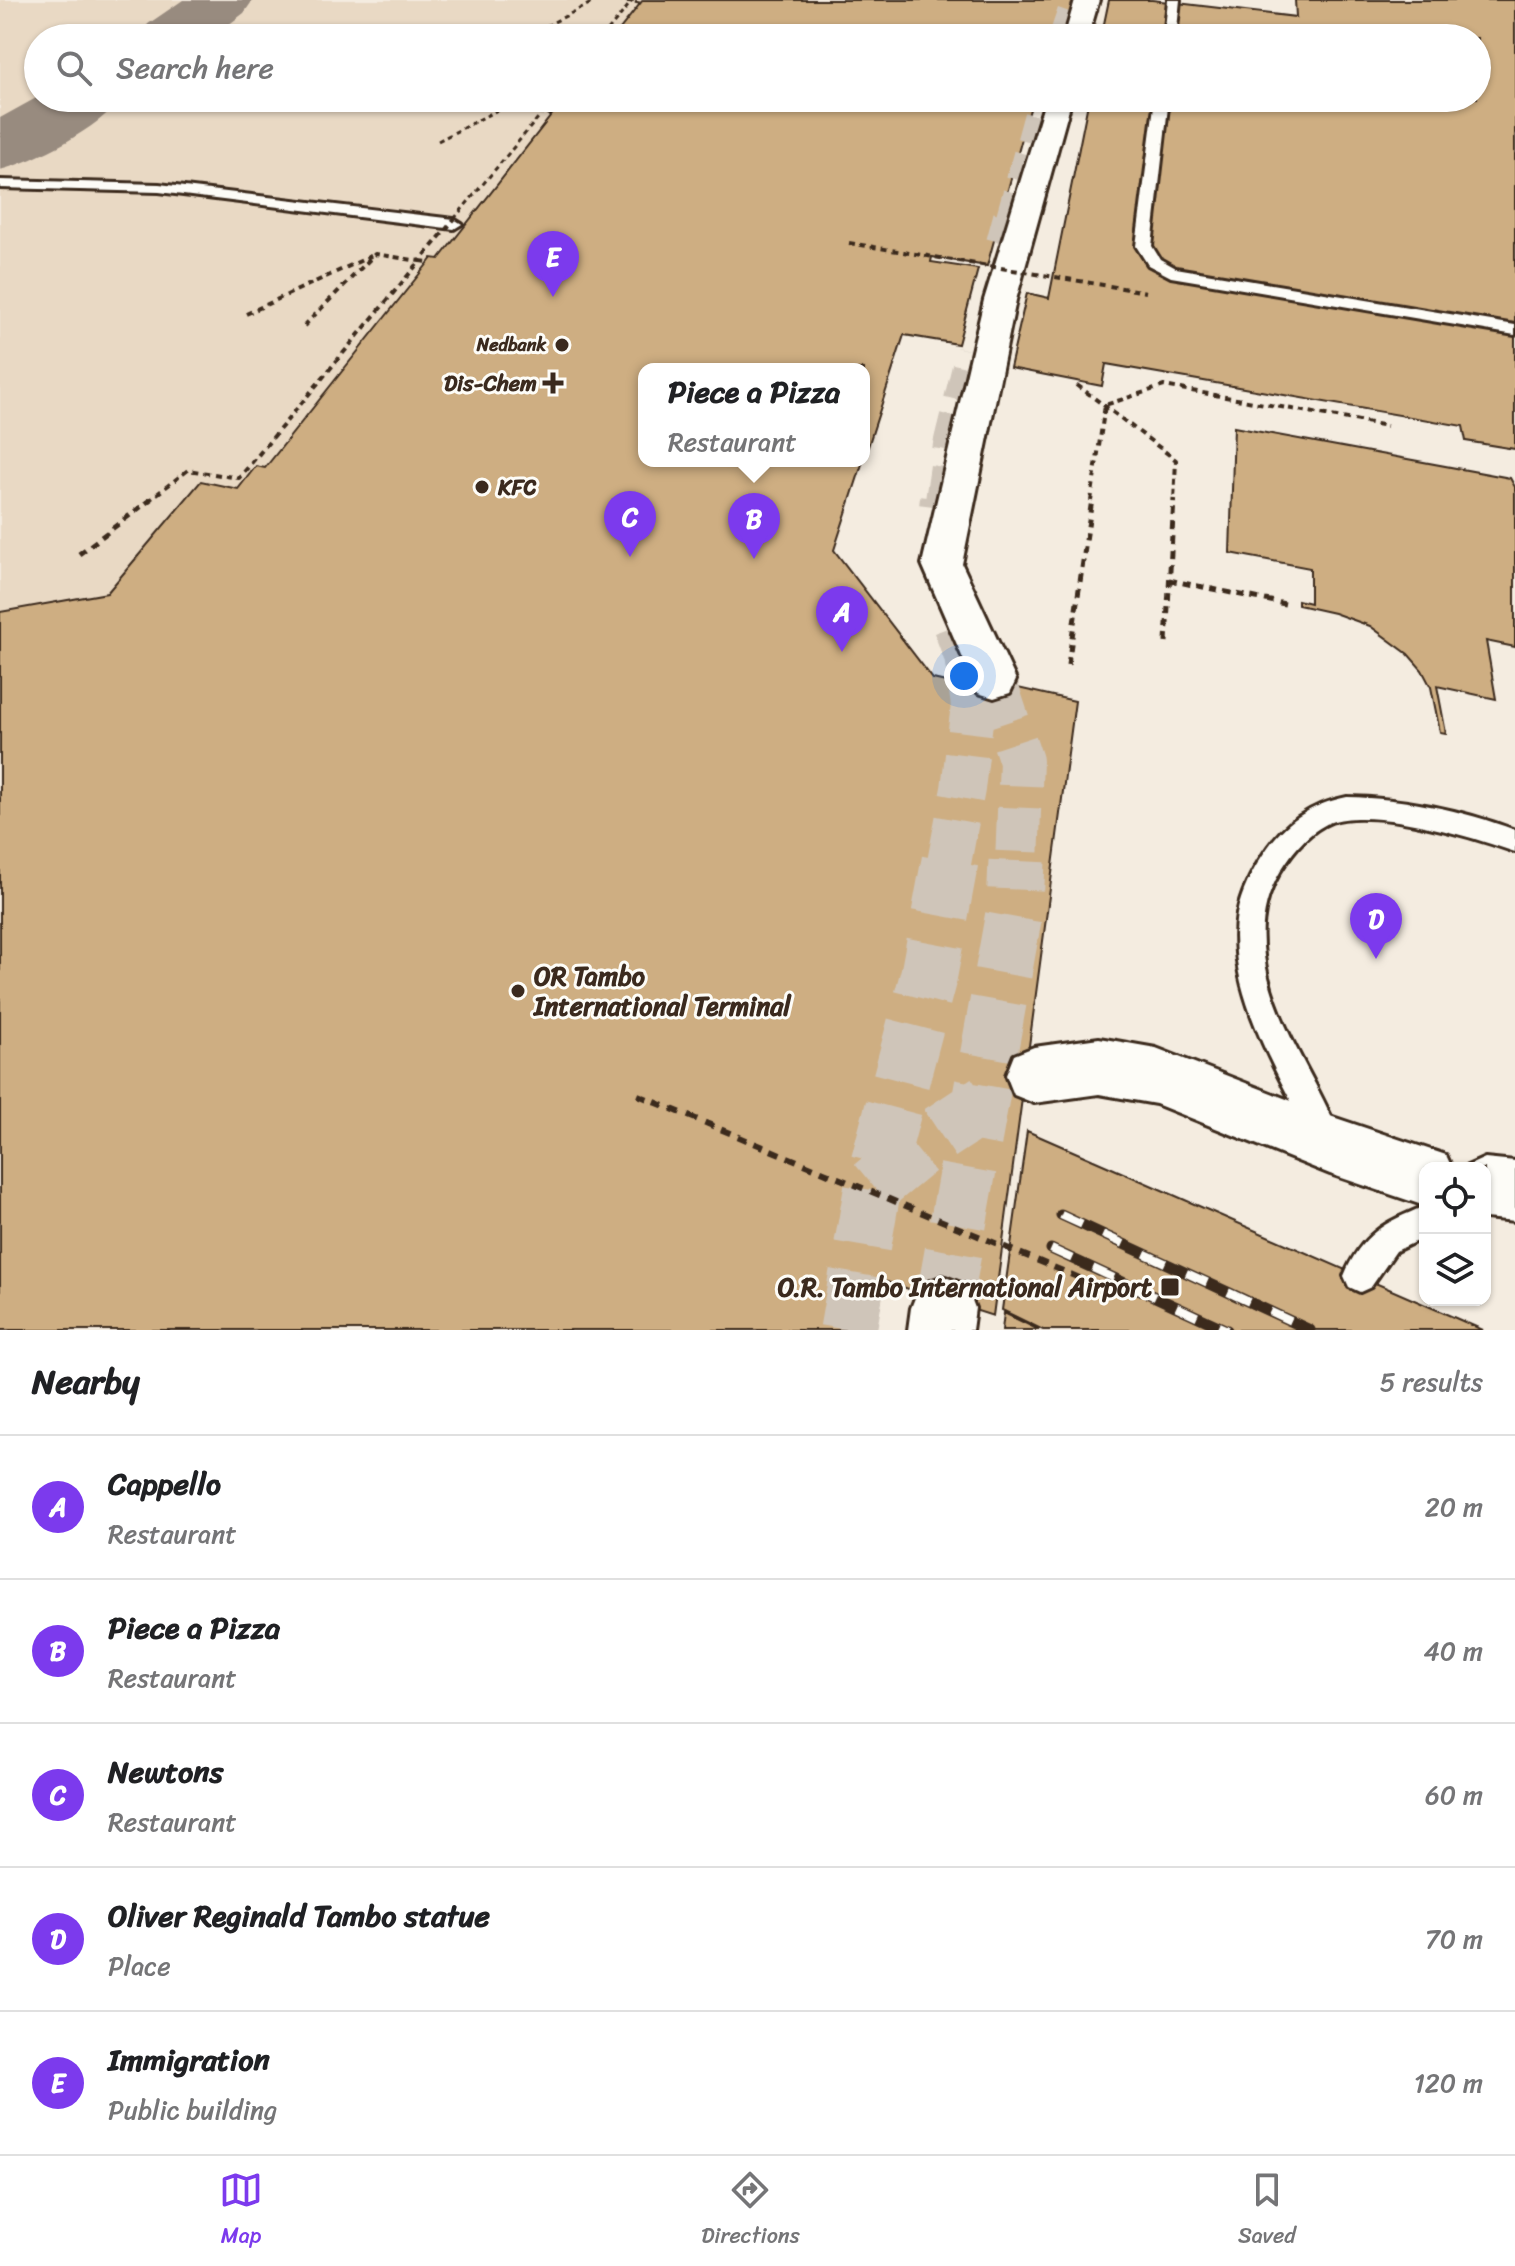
<!DOCTYPE html>
<style>
:root{--surface:#fff;--page:#f6f6f6;--text:#202124;--muted:#757577;--line:#e0e0e0;--accent:#7c3aed}
body{margin:0;font-family:Sriracha,sans-serif;background:var(--page);color:var(--text)}
.controls{position:absolute;right:24px;bottom:24px;display:grid;overflow:hidden;border-radius:16px;box-shadow:0 2px 6px #0004}
.controls button{width:72px;height:72px;display:grid;place-items:center;padding:0;border:0;border-bottom:2px solid var(--line);background:var(--surface);color:var(--text);font:40px sans-serif}
.you{position:absolute;left:964px;top:676px;width:28px;height:28px;margin:-20px;border:6px solid #fff;border-radius:50%;background:#1a73e8;box-shadow:0 0 0 12px #1a73e833}
.badge{display:grid;place-items:center;width:52px;height:52px;border-radius:50%;background:var(--accent);color:#fff;font-size:26px;font-weight:700}
.pin{position:absolute;translate:-50% -66px;filter:drop-shadow(0 2px 4px #0008)}
.pin::after{content:'';position:absolute;top:42px;width:28px;height:24px;background:inherit;clip-path:polygon(0 0,100% 0,50% 100%)}
.popup{position:absolute;left:638px;top:363px;width:232px;height:104px;box-sizing:border-box;display:grid;place-content:center;border-radius:16px;background:var(--surface);filter:drop-shadow(0 2px 6px #0005);font-size:26px;white-space:nowrap;color:var(--muted)}
.popup b{font-size:30px;color:var(--text)}
.popup::after{content:'';position:absolute;left:50%;top:100%;margin-left:-16px;border:16px solid transparent;border-top-color:var(--surface)}
.list{margin:0;padding:0;list-style:none}
h2{display:flex;justify-content:space-between;align-items:center;height:104px;margin:0;padding:0 32px;font-size:34px}
h2 small{font-size:26px;font-weight:400;color:var(--muted)}
.list li{display:grid;grid-template-columns:52px 1fr auto;gap:24px;align-items:center;box-sizing:border-box;height:144px;padding:0 32px;border-top:2px solid var(--line)}
.list b{display:block;font-size:30px;white-space:nowrap}
.list p{margin:0;font-size:26px;white-space:nowrap;color:var(--muted)}
.list em{font-size:26px;font-style:normal;color:var(--muted)}
.icon{flex:none;width:44px;height:44px;fill:none;stroke:currentColor;stroke-width:2;stroke-linecap:round;stroke-linejoin:round}
.map{position:relative;flex:none;width:1515px;height:1330px;overflow:hidden}
.search{position:absolute;background:var(--surface);box-shadow:0 2px 6px #0004;left:24px;right:24px;top:24px;height:88px;display:flex;align-items:center;gap:20px;box-sizing:border-box;padding:0 28px;border-radius:44px;color:var(--muted);font-size:30px}
.sheet{height:824px;background:var(--surface)}
nav{display:flex;justify-content:space-around;align-items:center;box-sizing:border-box;height:112px;border-top:2px solid var(--line);background:var(--surface);font-size:22px;color:var(--muted)}
nav a{display:grid;justify-items:center;gap:4px}
nav .on{color:var(--accent)}
.map>svg:first-child{display:block}
.built{fill:#e9d9c4}
.lines{fill:none;stroke-linecap:round;stroke-linejoin:round}
.taxiway{fill:#988b7f;fill-rule:evenodd}
.building{fill:#ceae82;stroke:#3b2a1e;stroke-width:2}
.street-tunnel-far3{stroke:#cfc5b9;stroke-width:27;stroke-dasharray:27 13;stroke-linecap:butt}
.street-tunnel-far2{stroke:#cfc5b9;stroke-width:34;stroke-dasharray:34 17;stroke-linecap:butt}
.street-tunnel-far1{stroke:#cfc5b9;stroke-width:44;stroke-dasharray:44 22;stroke-linecap:butt}
.street-tunnel{stroke:#cfc5b9;stroke-width:57;stroke-dasharray:57 28;stroke-linecap:butt}
.lane-casing{stroke:#3b2a1e;stroke-width:6}
.street-casing{stroke:#3b2a1e;stroke-width:6}
.path-far2{stroke:#3b2a1e;stroke-width:3;stroke-dasharray:5 4;stroke-linecap:butt}
.path-far1{stroke:#3b2a1e;stroke-width:4;stroke-dasharray:6 5;stroke-linecap:butt}
.path{stroke:#3b2a1e;stroke-width:5;stroke-dasharray:8 6;stroke-linecap:butt}
.lane{fill:#fdfcf7;fill-rule:evenodd}
.street{fill:#fdfcf7;fill-rule:evenodd}
.rail-casing{stroke:#3b2a1e;stroke-width:11}
.rail{stroke:#fdfcf7;stroke-width:8;stroke-dasharray:23;stroke-linecap:butt}
.path-bridge-far2{stroke:#3b2a1e;stroke-width:3;stroke-dasharray:5 4;stroke-linecap:butt}
.path-bridge-far1{stroke:#3b2a1e;stroke-width:4;stroke-dasharray:6 5;stroke-linecap:butt}
.path-bridge{stroke:#3b2a1e;stroke-width:6;stroke-dasharray:10 8;stroke-linecap:butt}
.poi-dot{fill:#3b2a1e;stroke:#fdfcf7;stroke-width:3}
.labels{text-anchor:middle;dominant-baseline:central;stroke-width:6;stroke-linejoin:round;paint-order:stroke}
.far-poi-label{font-size:18px;font-weight:bold;fill:#3b2a1e;stroke:#fdfcf7;text-anchor:end}
.poi-label{font-size:22px;font-weight:bold;fill:#3b2a1e;stroke:#fdfcf7;text-anchor:end}
.near-poi-label{font-size:26px;font-weight:bold;fill:#3b2a1e;stroke:#fdfcf7;text-anchor:start}
</style>
<div class="map">
<svg width="1515" height="1330" viewBox="0 0 1515 1330">
<rect width="100%" height="100%" fill="#f4ece0"/>
<filter id="ink" filterUnits="userSpaceOnUse"><feTurbulence type="fractalNoise" baseFrequency=".0125" numOctaves="2"/><feDisplacementMap in="SourceGraphic" scale="16" xChannelSelector="R" yChannelSelector="G"/><feConvolveMatrix kernelMatrix="1 2 1 2 8 2 1 2 1" color-interpolation-filters="sRGB"/></filter>
<g filter="url(#ink)">
<path class="built" d="M0 0H1076L1067 38H38V98H1033L987 266 933 258 931 261 978 269 958 344 904 335 864 459V369H644V461H863L834 550 0 1330Z"/>
<g class="lines">
<path class="taxiway" d="M183 0H253L244 13 211 38H139L148 24Z
M38 97V98H121C100 128 36 161 0 170V118Z"/>
</g>
<path class="building" d="M643 0H1076L1067 38H613Z
M1109 0H1152L1296 17 1295 0H1515V449L1466 441 1463 426 1106 364 1102 386 1010 368 1027 293 1049 298 1089 98H1477V38H1101Z
M565 98H1033L987 266 932 257 931 262 978 269 958 344 904 335 864 459V369H644V461H863L834 550 933 679 959 685 961 675 1075 701 993 1316 884 1281 875 1330H0V612L107 593 201 481 238 489 256 466 265 468 429 262 432 258 439 259Z
M1234 427 1510 478 1515 487V647L1486 641 1496 699 1437 686 1446 733 1440 732 1431 687 1422 670 1408 654 1370 626 1334 613 1298 605V600L1310 603V568L1230 553Z
M1027 1131 1483 1330H1043L1002 1310Z
M1004 1313 1039 1330H1002Z"/>
<g class="lines">
<path class="street-tunnel-far3" d="M1062 38 1075 0
M1009 219 1042 98"/>
<path class="street-tunnel-far2" d="M1003 243 1010 217
M942 501 950 445 973 351"/>
<path class="street-tunnel-far1" d="M941 507 942 499
M994 680 1021 761 1017 863
M949 863 963 789 973 705 966 656 950 613"/>
<path class="street-tunnel" d="M873 1186 925 1143 993 1098
M943 1308 1015 908 1017 861
M848 1330 873 1186 929 974 950 861"/>
<g class="lane-casing">
<path id="lane" d="M1168 0H1180L1176 38H1164Z
M1155 98H1169L1152 246 1160 259 1176 268 1515 325V335L1171 277 1148 265 1136 246Z
M0 180 159 184 454 219 462 224 454 229 159 192 0 188Z
M1347 797C1404 798 1462 810 1515 830V852C1474 837 1373 807 1331 822 1309 831 1292 852 1280 872 1260 906 1259 940 1268 977 1282 1033 1316 1079 1338 1132L1333 1142 1323 1147 1313 1142C1280 1079 1224 987 1237 914 1241 893 1252 871 1264 853 1284 822 1311 804 1347 797Z
M1425 1206V1237L1396 1251 1371 1287 1360 1292 1349 1287 1344 1276C1362 1233 1384 1223 1425 1206Z"/>
</g>
<g class="street-casing">
<path id="street" d="M1075 0H1099L1088 38H1064Z
M1046 98H1072L1016 300 962 564 1016 680 1010 693 994 698 978 693 922 564 984 300Z
M1099 1038 1156 1048 1330 1116 1446 1155 1452 1168H1425V1206L1330 1174 1156 1104 1099 1094 1034 1103 1014 1095 1006 1075 1014 1055 1034 1047Z
M1485 1158 1515 1161V1221L1485 1218V1168H1463Z
M943 1276 966 1285 975 1308 972 1330H908L911 1308 920 1285Z"/>
</g>
<path class="path-far2" d="M617 0 640 3
M546 26 597 0
M602 38 633 0
M438 141 503 107 543 112 554 98"/>
<path class="path-far1" d="M246 314 375 254
M1077 385 1176 460 1174 501
M148 501 188 470 239 478 420 261 429 262
M1091 501 1105 405 1164 386 1387 426"/>
<path class="path" d="M79 554 151 499
M1169 580 1285 604
M1166 642 1174 499
M1068 665 1092 499"/>
<use href="#lane" class="lane"/>
<use href="#street" class="street"/>
<g class="rail-casing">
<path id="rail" d="M1061 1215 1310 1330
M1051 1249 1227 1330"/>
</g>
<use href="#rail" class="rail"/>
<path class="path-bridge-far2" d="M454 219 543 112 552 115"/>
<path class="path-bridge-far1" d="M849 243 1146 292
M304 326 375 254 420 261 456 217"/>
<path class="path-bridge" d="M638 1095 1099 1286"/>
</g>
</g>
<g class="poi-dot">
<circle cx="562" cy="345" r="8"/>
<path d="M549 371h8v8h8v8h-8v8h-8v-8h-8v-8h8z"/>
<circle cx="482" cy="487" r="8"/>
<circle cx="518" cy="991" r="8"/>
<rect x="1160" y="1277" width="20" height="20" rx="4"/>
</g>
<g class="labels">
<g class="far-poi-label">
<text x="546" y="345">Nedbank</text>
</g>
<g class="poi-label">
<text x="537" y="383">Dis-Chem</text>
<text x="498" y="487" text-anchor="start">KFC</text>
</g>
<g class="near-poi-label">
<text x="534" y="976">OR Tambo<tspan x="534" dy="30">International Terminal</tspan></text>
<text x="1152" y="1287" text-anchor="end">O.R. Tambo International Airport</text>
</g>
</g>
</svg>
<div class="controls">
<button><svg class="icon" aria-label="locate" viewBox="0 0 24 24"><circle cx="12" cy="12" r="6"/><path d="M12 2v4M12 18v4M2 12h4M18 12h4"/></svg></button>
<button><svg class="icon" aria-label="layers" viewBox="0 0 24 24"><path d="M12 4l9 5-9 5-9-5zM3 14l9 5 9-5"/></svg></button>
</div>
<div class="you"></div>
<div class="pin badge" style="left:842px;top:652px">A</div>
<div class="pin badge" style="left:754px;top:559px">B</div>
<div class="popup"><b>Piece a Pizza</b>Restaurant</div>
<div class="pin badge" style="left:630px;top:557px">C</div>
<div class="pin badge" style="left:1376px;top:959px">D</div>
<div class="pin badge" style="left:553px;top:297px">E</div>
<div class="search"><svg class="icon" aria-label="search" viewBox="0 0 24 24"><circle cx="10" cy="10" r="6"/><path d="M15 15l6 6"/></svg>Search here</div>
</div>
<section class="sheet">
<h2>Nearby<small>5 results</small></h2>
<ul class="list">
<li><span class="badge">A</span><div><b>Cappello</b><p>Restaurant</p></div><em>20 m</em></li>
<li><span class="badge">B</span><div><b>Piece a Pizza</b><p>Restaurant</p></div><em>40 m</em></li>
<li><span class="badge">C</span><div><b>Newtons</b><p>Restaurant</p></div><em>60 m</em></li>
<li><span class="badge">D</span><div><b>Oliver Reginald Tambo statue</b><p>Place</p></div><em>70 m</em></li>
<li><span class="badge">E</span><div><b>Immigration</b><p>Public building</p></div><em>120 m</em></li>
</ul>
</section>
<nav>
<a class="on"><svg class="icon" aria-label="map" viewBox="0 0 24 24"><path d="M3 6l6-2 6 2 6-2v14l-6 2-6-2-6 2zM9 4v14M15 6v14"/></svg>Map</a>
<a><svg class="icon" aria-label="directions" viewBox="0 0 24 24"><path d="M12 3l9 9-9 9-9-9zM9 14v-3h6M13 9l2 2-2 2"/></svg>Directions</a>
<a><svg class="icon" aria-label="saved" viewBox="0 0 24 24"><path d="M7 4h10v16l-5-4-5 4z"/></svg>Saved</a>
</nav>
